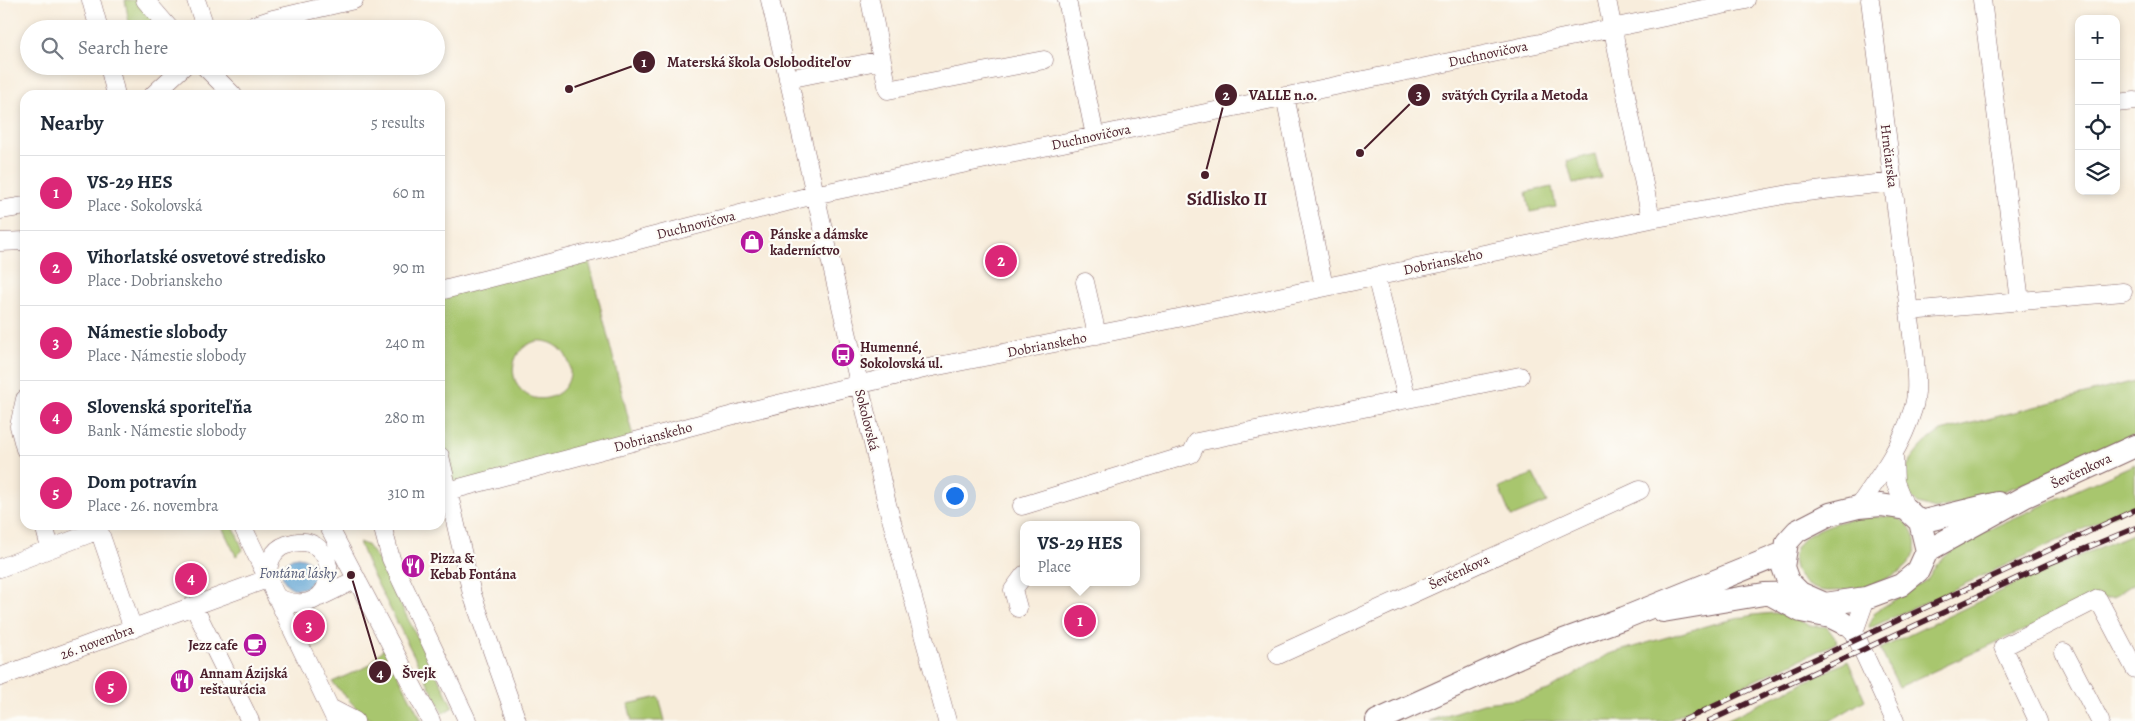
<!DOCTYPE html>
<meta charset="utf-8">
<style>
:root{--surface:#fff;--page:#f2f2f3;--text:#1f2937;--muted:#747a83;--line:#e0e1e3;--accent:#db2777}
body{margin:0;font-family:Alegreya,serif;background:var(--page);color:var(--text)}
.controls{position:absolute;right:15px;top:15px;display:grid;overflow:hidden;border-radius:10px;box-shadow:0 2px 8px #0003}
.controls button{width:45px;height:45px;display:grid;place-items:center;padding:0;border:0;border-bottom:1px solid var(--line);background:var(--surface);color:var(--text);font:25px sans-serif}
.you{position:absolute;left:954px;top:495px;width:18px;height:18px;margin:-12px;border:4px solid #fff;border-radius:50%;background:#1a73e8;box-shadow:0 0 0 8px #1a73e833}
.badge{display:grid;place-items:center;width:32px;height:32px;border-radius:50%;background:var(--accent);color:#fff;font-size:16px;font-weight:700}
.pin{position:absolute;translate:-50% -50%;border:2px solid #fff;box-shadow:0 1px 5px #0006}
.popup{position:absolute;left:1020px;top:521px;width:120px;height:65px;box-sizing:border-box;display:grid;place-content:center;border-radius:10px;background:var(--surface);filter:drop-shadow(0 1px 4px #0005);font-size:16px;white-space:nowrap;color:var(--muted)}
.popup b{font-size:19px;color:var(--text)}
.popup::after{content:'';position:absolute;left:50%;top:100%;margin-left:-10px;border:10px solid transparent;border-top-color:var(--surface)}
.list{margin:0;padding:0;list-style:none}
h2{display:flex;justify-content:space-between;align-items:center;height:65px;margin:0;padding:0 20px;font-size:21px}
h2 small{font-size:16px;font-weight:400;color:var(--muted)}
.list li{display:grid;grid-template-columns:32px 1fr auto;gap:15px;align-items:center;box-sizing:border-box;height:75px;padding:0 20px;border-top:1px solid var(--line)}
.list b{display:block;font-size:19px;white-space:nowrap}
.list p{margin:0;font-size:16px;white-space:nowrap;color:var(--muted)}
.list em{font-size:16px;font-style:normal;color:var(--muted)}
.icon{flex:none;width:28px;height:28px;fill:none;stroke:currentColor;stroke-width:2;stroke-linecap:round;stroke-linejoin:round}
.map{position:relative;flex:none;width:2135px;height:721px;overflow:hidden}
.search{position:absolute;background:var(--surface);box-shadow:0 2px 8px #0003;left:20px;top:20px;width:425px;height:55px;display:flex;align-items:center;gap:12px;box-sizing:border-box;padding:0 18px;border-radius:28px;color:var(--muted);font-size:19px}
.panel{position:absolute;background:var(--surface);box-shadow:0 2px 8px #0003;left:20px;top:90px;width:425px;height:440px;border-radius:15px}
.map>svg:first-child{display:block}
.green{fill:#a8c66e;stroke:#79724c;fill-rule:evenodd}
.water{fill:#5da2d2;stroke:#54607e}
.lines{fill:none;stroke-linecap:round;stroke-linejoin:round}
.minor-casing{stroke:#876769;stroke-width:19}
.major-casing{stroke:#876769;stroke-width:24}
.minor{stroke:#fff;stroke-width:18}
.major{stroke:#fff;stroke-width:22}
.rail-casing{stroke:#4a1f2b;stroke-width:5.5}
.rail{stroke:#fdfcf7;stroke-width:4;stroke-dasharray:11;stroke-linecap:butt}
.labels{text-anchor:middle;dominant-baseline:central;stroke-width:4.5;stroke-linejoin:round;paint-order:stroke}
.street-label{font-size:14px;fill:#4a1f2b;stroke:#fdfcf7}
.poi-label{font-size:14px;font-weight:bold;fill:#4a1f2b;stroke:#fdfcf7;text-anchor:start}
.water-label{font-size:15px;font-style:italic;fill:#535a76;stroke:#fdfcf7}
.district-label{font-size:19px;font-weight:bold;fill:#4a1f2b;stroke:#fdfcf7}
.leader{fill:none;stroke:#4a1f2b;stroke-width:2}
.callout-dot{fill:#4a1f2b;stroke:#fdfcf7;stroke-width:2}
.mark-label{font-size:15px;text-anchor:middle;font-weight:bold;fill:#fff}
.callout-label{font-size:15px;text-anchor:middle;font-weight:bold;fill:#4a1f2b;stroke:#fdfcf7;stroke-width:4.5;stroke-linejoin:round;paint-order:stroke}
</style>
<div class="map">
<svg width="2135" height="721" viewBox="0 0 2135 721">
<rect width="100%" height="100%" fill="#fdfcf7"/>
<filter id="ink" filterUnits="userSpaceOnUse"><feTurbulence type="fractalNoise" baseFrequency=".02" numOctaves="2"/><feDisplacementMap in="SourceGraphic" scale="10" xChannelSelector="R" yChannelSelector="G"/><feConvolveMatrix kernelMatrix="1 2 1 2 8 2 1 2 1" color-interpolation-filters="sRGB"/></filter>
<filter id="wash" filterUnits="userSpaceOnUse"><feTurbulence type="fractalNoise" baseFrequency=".0096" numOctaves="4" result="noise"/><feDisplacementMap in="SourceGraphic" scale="20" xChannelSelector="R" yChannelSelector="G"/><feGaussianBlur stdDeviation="1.12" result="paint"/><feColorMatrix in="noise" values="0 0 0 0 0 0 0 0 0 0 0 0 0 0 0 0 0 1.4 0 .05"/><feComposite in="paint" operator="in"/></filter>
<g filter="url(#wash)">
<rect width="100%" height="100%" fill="#f8eddc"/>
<path class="green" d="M125 0H137L163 29H130Z
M1595 154 1601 178 1573 184 1567 161Z
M1552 187 1556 207 1530 212 1526 192Z
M587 253 634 441 448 491 440 456V291ZM536 341C571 338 584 385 551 397 514 409 496 354 536 341Z
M2135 381V434L2036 479 1990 496 1935 509 1918 504 1911 497 1902 477C1911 457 1922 443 1941 431Z
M2135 464V505L1870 628 1869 626 1875 612 1928 579 1937 564 1949 553 1974 536Z
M1533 474 1547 502 1511 517 1499 488Z
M1894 516C1907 522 1912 527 1915 540 1921 577 1858 591 1830 591 1798 592 1780 556 1806 537 1832 519 1863 517 1894 516Z
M221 525H233L243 550 236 556Z
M2135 533V583L2113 597 2102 599 2008 637 1899 687 1880 649 2042 571Z
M359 542 367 545 378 560 453 707 443 713 367 563Z
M1774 613 1783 614 1809 625 1827 627 1838 642 1667 721H1428L1483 703 1519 699 1548 690 1609 654 1709 625 1753 615Z
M384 648 422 721H376L365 717 332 682 368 666Z
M1848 661 1865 700 1830 721H1724Z
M659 697 665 721H632L628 704Z"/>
<path class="water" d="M282 573a16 16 0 1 1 32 0a16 16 0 1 1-32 0Z"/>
</g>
<g filter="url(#ink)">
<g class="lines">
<g class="minor-casing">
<path id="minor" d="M91 0 99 29
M145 0 170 29
M196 0 206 29
M770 0 887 504 947 721
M870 0 888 90 1044 60
M1067 0 1095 136
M1607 0 1651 219
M1982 0 2020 301
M243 29 273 19 354 0
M109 66 116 95
M204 66 233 95
M788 79 882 60
M153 95 184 66
M1285 96 1324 287
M2116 103 2135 101
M0 210 25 206
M0 242 25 241
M1376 276 1407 399
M1085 282 1097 335
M440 291 814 195 1746 0
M1909 311 2123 292
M25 399 19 426 25 449
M440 456 472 594 517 721
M1894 456 1895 482 1906 509
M448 491 745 412 928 368 1140 326 1651 219 1789 194 1893 182
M1022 506 1191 454 1197 442 1520 376
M1858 507C1880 476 1902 446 1913 409 1918 394 1916 375 1915 359L1870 0
M44 525 50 548
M242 525 336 721
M328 525 431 721
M382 525 391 559 467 720 466 721
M0 568 99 530 133 629
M320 597 357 579
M194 607 250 721
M1018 608 1013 590 1024 575
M1835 614 1854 632 1895 721
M1854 632 1866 598
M2064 652 2100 721
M1278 655 1640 490
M0 677 267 579C268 565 271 550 286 545 344 523 345 629 276 597
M330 708 355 721
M2038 721 2003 647 2098 599 2135 669"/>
</g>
<g class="major-casing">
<path id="major" d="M1920 522 1998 503
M1927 551 1920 522 1906 509 1881 505 1858 507 1830 514 1797 531 1787 542 1783 567 1788 581 1800 593 1825 604 1866 598 1901 585 1918 571 1927 551 2026 496 2135 446
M1772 595 1801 611 1831 617 1843 623
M1663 611 1764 594 1800 593
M1377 721 1525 654 1624 618 1784 553"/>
</g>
<use href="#minor" class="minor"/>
<use href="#major" class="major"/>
<g class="rail-casing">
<path id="rail" d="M1682 721 2135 510
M1709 721 2050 563 2135 528"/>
</g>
<use href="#rail" class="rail"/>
</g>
</g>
<defs>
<g id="shop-disc" transform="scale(1.25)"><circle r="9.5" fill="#b5179e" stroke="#fdfcf7"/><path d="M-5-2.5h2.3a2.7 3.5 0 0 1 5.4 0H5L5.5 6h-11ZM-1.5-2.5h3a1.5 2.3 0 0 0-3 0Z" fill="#fff"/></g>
<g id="bus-disc" transform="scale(1.25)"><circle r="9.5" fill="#b5179e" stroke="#fdfcf7"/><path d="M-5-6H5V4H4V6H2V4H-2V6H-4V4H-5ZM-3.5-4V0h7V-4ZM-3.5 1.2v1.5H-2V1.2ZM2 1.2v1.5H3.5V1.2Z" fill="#fff"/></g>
<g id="restaurant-disc" transform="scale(1.25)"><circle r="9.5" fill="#b5179e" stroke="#fdfcf7"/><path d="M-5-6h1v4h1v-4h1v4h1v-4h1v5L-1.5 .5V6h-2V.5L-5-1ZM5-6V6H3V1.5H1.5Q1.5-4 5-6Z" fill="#fff"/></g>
<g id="cafe-disc" transform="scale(1.25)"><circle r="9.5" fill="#b5179e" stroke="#fdfcf7"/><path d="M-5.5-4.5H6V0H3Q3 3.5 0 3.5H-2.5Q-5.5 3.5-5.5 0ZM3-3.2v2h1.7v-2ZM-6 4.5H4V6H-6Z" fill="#fff"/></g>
</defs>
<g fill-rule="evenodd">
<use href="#shop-disc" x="752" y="242"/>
<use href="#bus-disc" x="843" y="355"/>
<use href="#restaurant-disc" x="413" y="566"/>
<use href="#cafe-disc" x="255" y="645"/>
<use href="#restaurant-disc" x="182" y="681"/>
</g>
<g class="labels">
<g class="street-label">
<text transform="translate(1488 54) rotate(-12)">Duchnovičova</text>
<text transform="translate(1091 137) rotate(-12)">Duchnovičova</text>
<text transform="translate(1889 156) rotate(83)">Hrnčiarska</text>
<text transform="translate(696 225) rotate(-14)">Duchnovičova</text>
<text transform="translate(1443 262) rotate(-12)">Dobrianskeho</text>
<text transform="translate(1047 345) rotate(-11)">Dobrianskeho</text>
<text transform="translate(867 420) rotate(76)">Sokolovská</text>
<text transform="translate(653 437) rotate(-15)">Dobrianskeho</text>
<text transform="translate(2081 471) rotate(-25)">Ševčenkova</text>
<text transform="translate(1459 572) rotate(-25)">Ševčenkova</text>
<text transform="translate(97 642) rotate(-20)">26. novembra</text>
</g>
<g class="poi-label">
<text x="770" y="234">Pánske a dámske<tspan x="770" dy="16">kaderníctvo</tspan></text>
<text x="860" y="347">Humenné,<tspan x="860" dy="16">Sokolovská ul.</tspan></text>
<text x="430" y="558">Pizza &amp;<tspan x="430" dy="16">Kebab Fontána</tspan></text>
<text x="238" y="645" text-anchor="end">Jezz cafe</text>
<text x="200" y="673">Annam Ázijská<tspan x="200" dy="16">reštaurácia</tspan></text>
</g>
<g class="water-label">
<text x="298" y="573">Fontána lásky</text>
</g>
<g class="district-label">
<text x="1227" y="199">Sídlisko II</text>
</g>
</g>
<path class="leader" d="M569 89L644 62M1205 175L1226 95M1360 153L1419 95M351 575L380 672"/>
<g class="callout-dot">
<circle cx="569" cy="89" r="5"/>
<circle cx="1205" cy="175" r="5"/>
<circle cx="1360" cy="153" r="5"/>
<circle cx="351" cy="575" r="5"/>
<circle cx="644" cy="62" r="12"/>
<circle cx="1226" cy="95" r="12"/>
<circle cx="1419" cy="95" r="12"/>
<circle cx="380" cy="672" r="12"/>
</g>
<g class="mark-label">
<text x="644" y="67">1</text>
<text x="1226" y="100">2</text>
<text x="1419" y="100">3</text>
<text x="380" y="678">4</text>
</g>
<g class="callout-label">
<text x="759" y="67">Materská škola Osloboditeľov</text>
<text x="1283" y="100">VALLE n.o.</text>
<text x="1515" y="100">svätých Cyrila a Metoda</text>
<text x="419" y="678">Švejk</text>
</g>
</svg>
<div class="controls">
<button>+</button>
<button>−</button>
<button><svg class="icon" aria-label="locate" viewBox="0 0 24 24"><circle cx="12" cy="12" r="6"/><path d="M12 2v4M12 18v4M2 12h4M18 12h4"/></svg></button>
<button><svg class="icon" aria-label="layers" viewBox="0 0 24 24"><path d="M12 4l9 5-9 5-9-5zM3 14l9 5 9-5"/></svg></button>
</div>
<div class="you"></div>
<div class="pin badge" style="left:1080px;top:621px">1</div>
<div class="popup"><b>VS-29 HES</b>Place</div>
<div class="pin badge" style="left:1001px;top:261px">2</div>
<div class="pin badge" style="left:309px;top:626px">3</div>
<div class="pin badge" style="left:191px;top:579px">4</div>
<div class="pin badge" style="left:111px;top:687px">5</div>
<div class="search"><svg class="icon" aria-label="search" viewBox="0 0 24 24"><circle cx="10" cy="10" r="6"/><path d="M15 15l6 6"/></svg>Search here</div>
<section class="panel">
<h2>Nearby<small>5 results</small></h2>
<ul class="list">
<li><span class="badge">1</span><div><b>VS-29 HES</b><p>Place · Sokolovská</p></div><em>60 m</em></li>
<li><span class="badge">2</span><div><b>Vihorlatské osvetové stredisko</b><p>Place · Dobrianskeho</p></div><em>90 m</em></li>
<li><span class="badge">3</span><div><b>Námestie slobody</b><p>Place · Námestie slobody</p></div><em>240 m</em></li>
<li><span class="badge">4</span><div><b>Slovenská sporiteľňa</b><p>Bank · Námestie slobody</p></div><em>280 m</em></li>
<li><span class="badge">5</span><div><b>Dom potravín</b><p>Place · 26. novembra</p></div><em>310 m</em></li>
</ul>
</section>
</div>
